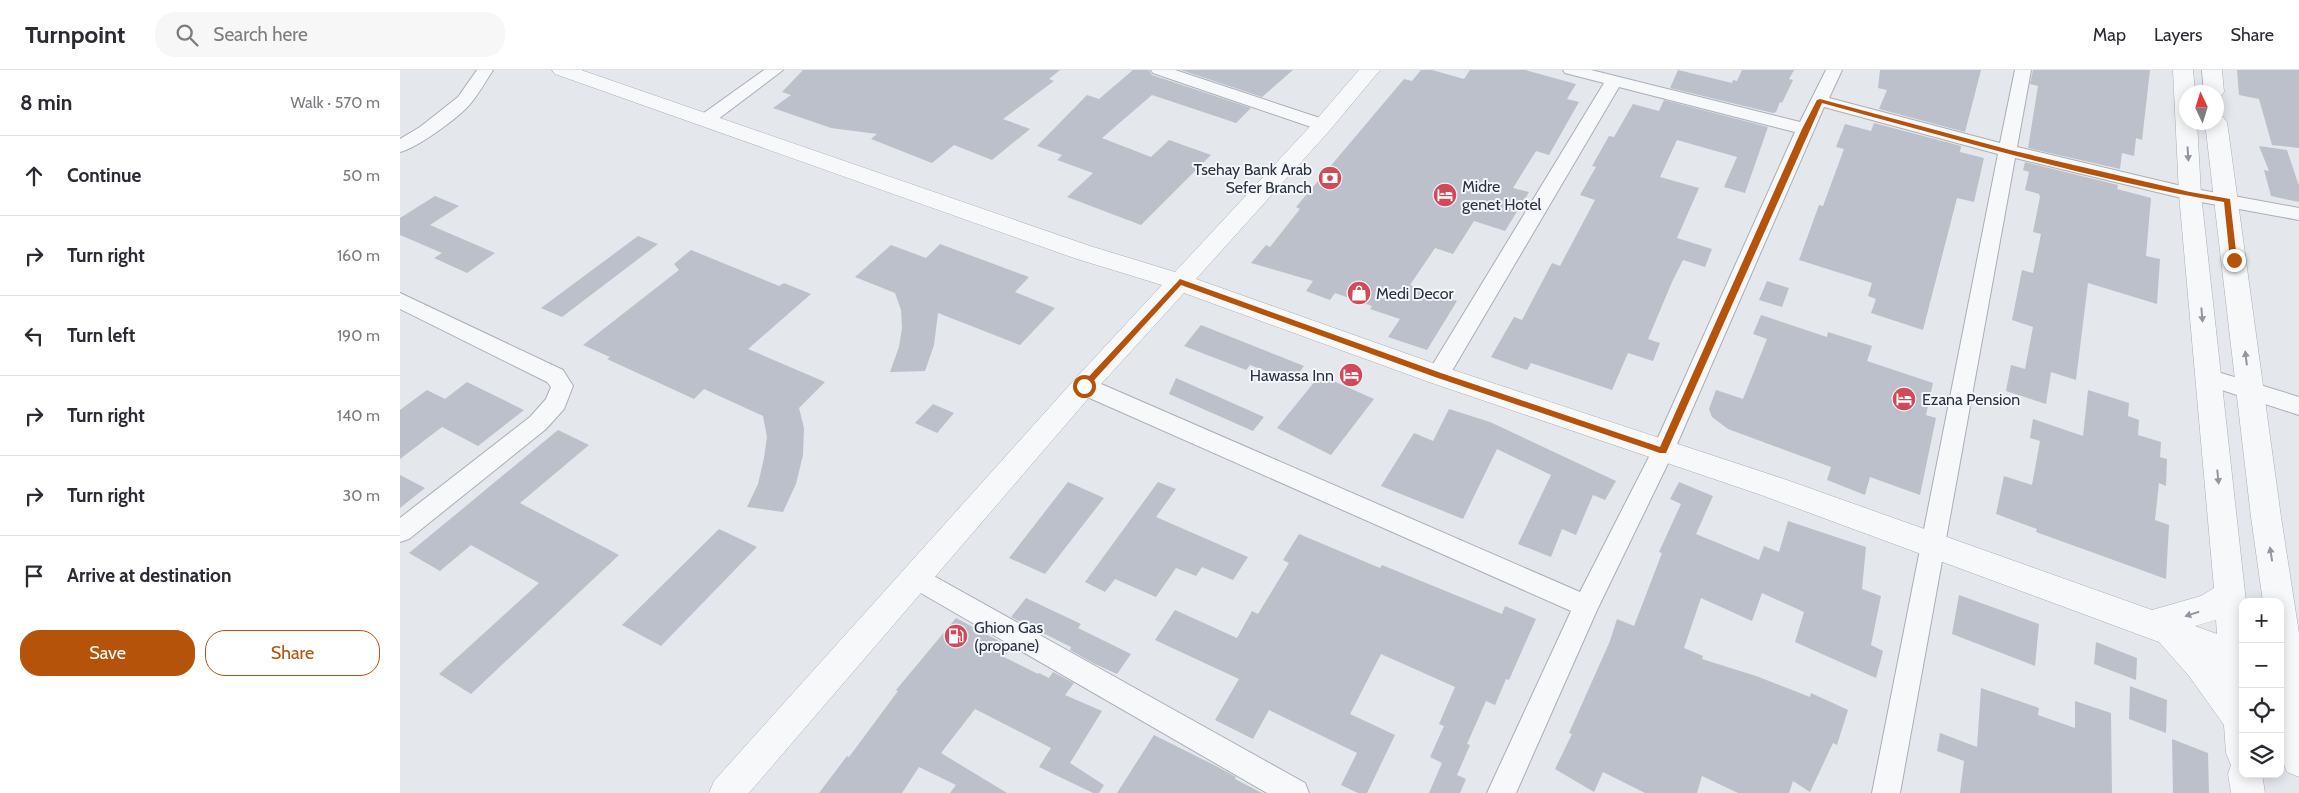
<!DOCTYPE html>
<meta charset="utf-8">
<style>
:root{--surface:#fff;--page:#f7f7f7;--text:#2b2b33;--muted:#7c7c81;--line:#e1e1e2;--accent:#b45309}
body{margin:0;font-family:Cabin,sans-serif;background:var(--page);color:var(--text)}
.controls{position:absolute;right:15px;bottom:15px;display:grid;overflow:hidden;border-radius:10px;box-shadow:0 2px 12px #0003}
.controls button{width:45px;height:45px;display:grid;place-items:center;padding:0;border:0;border-bottom:1px solid var(--line);background:var(--surface);color:var(--text);font:25px sans-serif}
.compass{position:absolute;left:1779px;top:15px;width:45px;height:45px;border-radius:50%;background:var(--surface);box-shadow:0 2px 12px #0003;rotate:356deg}
.stop{position:absolute;width:15px;height:15px;margin:-11px;border:4px solid #b45309;border-radius:50%;background:#fff}
.stop.end{background:#b45309;border-color:#fff;box-shadow:0 1px 5px #0008}
.list{margin:0;padding:0;list-style:none}
h2{display:flex;justify-content:space-between;align-items:center;height:65px;margin:0;padding:0 20px;font-size:21px}
h2 small{font-size:16px;font-weight:400;color:var(--muted)}
.list li{display:grid;grid-template-columns:32px 1fr auto;gap:15px;align-items:center;box-sizing:border-box;height:80px;padding:0 20px;border-top:1px solid var(--line)}
.list b{display:block;font-size:19px;white-space:nowrap}
.list em{font-size:16px;font-style:normal;color:var(--muted)}
.actions{display:flex;gap:10px;padding:15px 20px}
.actions a{flex:1;padding:11px 0;border:1px solid var(--accent);border-radius:20px;text-align:center;font-size:18px;color:var(--accent)}
.actions .main{background:var(--accent);color:#fff}
.icon{flex:none;width:28px;height:28px;fill:none;stroke:currentColor;stroke-width:2;stroke-linecap:round;stroke-linejoin:round}
.map{position:relative;flex:none;width:1899px;height:723px;overflow:hidden}
header{display:flex;align-items:center;gap:30px;box-sizing:border-box;height:70px;padding:0 25px;background:var(--surface);border-bottom:1px solid var(--line)}
header strong{font-size:24px}
nav{display:flex;gap:28px;margin-inline-start:auto;font-size:18px}
.search{width:350px;height:45px;background:var(--page);display:flex;align-items:center;gap:12px;box-sizing:border-box;padding:0 18px;border-radius:20px;color:var(--muted);font-size:19px}
main{display:flex}
aside{flex:1;background:var(--surface)}
.map>svg:first-child{display:block}
.building{fill:#bbc0ca}
.lines{fill:none;stroke-linecap:round;stroke-linejoin:round}
.minor-casing{stroke:#a9aeb7;stroke-width:2}
.tertiary-casing{stroke:#a9aeb7;stroke-width:1}
.minor{fill:#f7f8fa;fill-rule:evenodd}
.tertiary{fill:#f7f8fa;fill-rule:evenodd}
.oneway{fill:#9196a0}
.route{fill:#b45309}
.labels{text-anchor:middle;dominant-baseline:central;stroke-width:4;stroke-linejoin:round;paint-order:stroke}
.poi-label{font-size:16px;fill:#2b3445;stroke:#f4f6f9;text-anchor:start}
</style>
<header>
<strong>Turnpoint</strong>
<div class="search"><svg class="icon" aria-label="search" viewBox="0 0 24 24"><circle cx="10" cy="10" r="6"/><path d="M15 15l6 6"/></svg>Search here</div>
<nav><a>Map</a><a>Layers</a><a>Share</a></nav>
</header>
<main>
<aside>
<h2>8 min<small>Walk · 570 m</small></h2>
<ul class="list">
<li><svg class="icon" aria-label="ahead" viewBox="0 0 24 24"><path d="M12 20V5M6 11l6-6 6 6"/></svg><div><b>Continue</b></div><em>50 m</em></li>
<li><svg class="icon" aria-label="right" viewBox="0 0 24 24"><path d="M7 20v-9h11M14 6l5 5-5 5"/></svg><div><b>Turn right</b></div><em>160 m</em></li>
<li><svg class="icon" aria-label="left" viewBox="0 0 24 24"><path d="M17 20v-9H6M10 6l-5 5 5 5"/></svg><div><b>Turn left</b></div><em>190 m</em></li>
<li><svg class="icon" aria-label="right" viewBox="0 0 24 24"><path d="M7 20v-9h11M14 6l5 5-5 5"/></svg><div><b>Turn right</b></div><em>140 m</em></li>
<li><svg class="icon" aria-label="right" viewBox="0 0 24 24"><path d="M7 20v-9h11M14 6l5 5-5 5"/></svg><div><b>Turn right</b></div><em>30 m</em></li>
<li><svg class="icon" aria-label="arrive" viewBox="0 0 24 24"><path d="M6 21V4h12l-3 4 3 4H6"/></svg><div><b>Arrive at destination</b></div></li>
</ul>
<div class="actions"><a class="main">Save</a><a>Share</a></div>
</aside>
<div class="map">
<svg width="1899" height="723" viewBox="0 0 1899 723">
<rect width="100%" height="100%" fill="#e4e7ec"/>
<path class="building" d="M403 0H660L649 9 654 11 603 49 630 59 592 90 554 75 532 93 471 69 477 64 431 58 373 38 391 25 382 22Z
M733 0H749L752 5 851 38 836 53 752 25 702 68 751 87 769 70 811 85 741 155 667 127 693 103 657 90 662 85 637 76 687 25 699 29Z
M781 0H893L862 27Z
M1021 0H1032L1064 9 1070 0H1125L1176 14 1167 29 1179 32 1149 85 1136 81 1113 118 1129 122 1105 161 1074 151 1053 184 1035 178 1010 215 1057 231 1027 280 988 267 1000 249 970 239 972 236 935 223 930 230 906 221 913 211 851 193 866 175 870 177 900 139 896 137 1004 9 1012 11Z
M1278 0 1332 13 1333 10 1337 11 1342 0H1394L1389 9 1393 10 1382 33 1380 32 1376 42 1373 43 1270 18Z
M1480 0H1581L1565 62 1479 39 1487 20 1478 18Z
M1633 0H1750L1742 70 1736 68 1734 86 1722 83 1720 99 1628 78 1638 16 1630 14Z
M1837 0H1899V78L1872 75 1859 29 1839 25Z
M1264 30 1368 57 1345 123 1324 117 1337 87 1277 70 1260 107 1299 118 1277 168 1312 179 1305 197 1283 190 1272 212 1248 269 1260 273 1253 291 1228 283 1212 320 1131 293 1127 300 1091 287 1114 247 1122 250 1152 193 1160 196 1195 130 1180 125 1196 97 1192 96 1209 66 1214 67 1233 34 1259 41Z
M1474 53 1561 76 1560 82 1584 88 1574 132 1557 128 1523 260 1471 243 1476 229 1468 226 1472 213 1399 190 1419 135 1423 136 1444 79 1436 77 1445 54 1471 61Z
M1859 76 1887 80 1899 116V132L1871 126 1864 100 1869 101Z
M1625 92 1718 115 1717 119 1751 128 1746 186 1760 189 1757 234 1688 213 1676 310 1651 302 1646 334 1606 321 1611 295 1625 299 1633 257 1612 250 1622 200 1633 203 1641 164 1633 162 1640 127 1639 124 1625 120 1629 102 1623 100Z
M35 126 59 136 30 155 95 183 67 203 34 188 42 183 0 165V148Z
M238 166 258 174 162 247 141 238Z
M540 174 629 207 615 222 655 238 620 275 538 243 534 275 525 301 490 302 499 277 502 258 501 240 495 223 455 207 491 175 526 188Z
M291 180 379 216 384 213 411 224 348 279 425 312 399 338 404 358 403 385 396 414 383 442 347 437 358 414 364 388 367 367 363 346 304 319 294 329 207 289 210 287 183 275 279 200 274 194Z
M1367 211 1389 218 1382 237 1359 230Z
M1361 245 1427 267 1428 262 1472 276 1467 291 1533 313 1526 345 1536 348 1520 425 1470 407 1465 425 1427 410 1431 397 1328 359 1312 347 1309 339 1316 320 1343 329 1367 269 1353 264Z
M801 255 904 296 892 311 850 295 846 300 784 276Z
M920 305 974 329 931 385 877 358Z
M776 308 864 347 853 361 769 324Z
M67 312 124 340 78 376 42 357 0 389V340L27 320 45 329Z
M1688 320 1729 333 1728 346 1739 350 1738 365 1761 372 1760 387 1767 389 1766 416 1759 413 1755 450 1769 455 1766 509 1636 462 1637 459 1596 444 1604 406 1632 415 1640 371 1630 368 1633 349 1683 366Z
M533 334 554 343 537 363 515 353Z
M1049 339 1090 352 1216 411 1205 430 1193 425 1176 465 1162 459 1151 487 1118 474 1151 405 1097 379 1063 449 981 416 1014 363 1033 371Z
M158 360 189 375 120 433 219 485 71 624 39 604 139 513 71 475 40 501 9 483Z
M0 405 25 418 0 438Z
M668 412 704 428 645 504 609 488Z
M758 412 776 419 756 447 848 487 833 510 802 497 796 506 776 498 756 527 715 509 705 522 685 512Z
M1279 412 1313 426 1296 464 1359 490 1364 476 1379 482 1388 451 1466 477 1462 519 1481 526 1471 575 1483 581 1476 608 1395 572 1404 542 1362 523 1352 551 1301 528 1284 578 1303 586 1302 589 1356 606 1410 627 1411 623 1448 640 1437 675 1433 673 1410 722 1393 711 1389 723H1338L1302 706 1297 723H1245L1203 702 1194 722 1155 699 1172 664 1169 663 1210 571 1217 549 1234 556 1262 483 1259 482 1281 434 1270 429Z
M319 459 357 477 261 576 222 555Z
M899 464 980 498 982 495 1102 544 1105 536 1136 549 1109 610 1106 609 1095 635 1086 631 1067 674 1070 675 1057 705 1066 709 1060 723H1029L1042 693 1030 687 1044 656 1039 654 1055 617 981 584 950 644 995 665 967 723H958L941 715 957 683 869 640 853 669 815 650 839 609 755 570 775 540 837 568 852 541 858 544 889 493 883 490Z
M1559 525 1639 554 1635 596 1552 564Z
M626 528 681 554 678 558 731 584 717 604 693 593 670 580 671 577 611 547Z
M556 548 612 578 604 587 638 604 639 603 649 608 653 602 674 613 665 625 702 641 670 693 704 715 699 723H693L639 697 651 678 575 639 541 683 607 723H550L556 715 519 697 502 723H419L447 686 449 687 498 621 496 620Z
M1696 572 1737 588 1736 610 1694 594Z
M1730 616 1767 630 1766 663 1729 649Z
M1581 618 1639 638 1638 645 1675 658V631L1711 643 1712 723H1560L1564 691 1537 681 1540 663 1577 677Z
M754 665 816 696 836 707 835 709 862 723H717Z
M1772 669 1808 683 1809 723H1773Z"/>
<g class="lines">
<g class="minor-casing">
<path id="minor" d="M77 0H93C86 11 79 23 71 33 60 47 17 78 0 82V69L20 57 58 27Z
M364 0H383L313 53H301L298 49 301 45Z
M751 0H775L929 51 932 55 929 59H917L753 3Z
M1163 0H1191L1400 52 1426 0H1442L1429 28 1600 73 1615 0H1631L1617 77 1790 118 1899 138V150L1790 130 1615 88 1500 723H1472L1598 84 1424 37 1274 381 1197 540 1116 723H1087L1171 541 676 322 673 316 676 310 684 308 692 310 1180 522 1252 381 1395 62 1219 17 1046 311 1038 313 1030 311 1027 305 1030 299 1204 13 1165 3Z
M0 223 163 300 173 316 164 339 146 359 9 469 0 472V448L130 347 146 329 151 317 147 312 0 239Z
M1808 299 1899 327V345L1800 313 1797 307 1800 301Z
M516 496 905 713 909 723H867L507 515 504 507 507 499Z"/>
</g>
<g class="tertiary-casing">
<path id="tertiary" d="M152 0H181L690 176 775 202 916 50 959 0H980L930 60 796 209 1047 298 1384 409 1752 540 1801 526 1814 518 1779 124 1773 0H1793L1795 22H1786V52H1797L1801 124 1846 532H1843V704H1862L1865 723H1831L1828 704 1831 695 1826 683 1824 655 1789 606 1759 572 1364 426 1029 312 784 223 693 323 349 723H309L314 711 675 309 762 215 674 188 155 4ZM1816 550 1817 564 1795 556Z
M1802 0H1822L1824 22 1821 26 1816 28V22H1804Z
M1816 46 1823 47 1827 52 1881 447 1899 563V707L1887 702 1882 690 1880 532H1863L1851 447 1805 52H1816Z"/>
</g>
<use href="#minor" class="minor"/>
<use href="#tertiary" class="tertiary"/>
</g>
<defs><path id="oneway-solid" d="M-6-.8H1V-3.2L6.5 0L1 3.2V.8H-6Z" transform="scale(1.25)"/></defs>
<g class="oneway">
<use href="#oneway-solid" transform="translate(1788 84) rotate(86)"/>
<use href="#oneway-solid" transform="translate(1802 245) rotate(85)"/>
<use href="#oneway-solid" transform="translate(1846 288) rotate(-97)"/>
<use href="#oneway-solid" transform="translate(1818 407) rotate(84)"/>
<use href="#oneway-solid" transform="translate(1871 484) rotate(-99)"/>
<use href="#oneway-solid" transform="translate(1792 544) rotate(163)"/>
</g>
<path class="route" d="M1420 29 1610 80 1790 122 1830 129 1837 190 1834 192 1830 190 1824 132C1688 109 1555 69 1422 33L1266 383H1260L1035 307 781 215 687 318 684 319 680 316 780 209 1041 303 1260 377 1402 59 1417 30Z"/>
<defs>
<g id="bank-disc" transform="scale(1.25)"><circle r="9.5" fill="#d1495b" stroke="#f4f6f9"/><path d="M-6-4H6V4H-6ZM0-2.3a2.3 2.3 0 1 0 0 4.6a2.3 2.3 0 1 0 0-4.6Z" fill="#fff"/></g>
<g id="hotel-disc" transform="scale(1.25)"><circle r="9.5" fill="#d1495b" stroke="#f4f6f9"/><path d="M-6-4.5h1.5V1H6V5H4.5V3h-9V5H-6ZM-4 0a1.8 1.8 0 1 1 3.6 0ZM.5 0V-2.5h3Q6-2.5 6 0Z" fill="#fff"/></g>
<g id="shop-disc" transform="scale(1.25)"><circle r="9.5" fill="#d1495b" stroke="#f4f6f9"/><path d="M-5-2.5h2.3a2.7 3.5 0 0 1 5.4 0H5L5.5 6h-11ZM-1.5-2.5h3a1.5 2.3 0 0 0-3 0Z" fill="#fff"/></g>
<g id="fuel-disc" transform="scale(1.25)"><circle r="9.5" fill="#d1495b" stroke="#f4f6f9"/><path d="M-5.5-6h7V0h2V4h1.3V-2.5L3-4.5l.8-.8L6-3V5H2.5V1h-1V6h-7ZM-4.2-4.7v3.2H.2V-4.7Z" fill="#fff"/></g>
</defs>
<g fill-rule="evenodd">
<use href="#bank-disc" x="930" y="108"/>
<use href="#hotel-disc" x="1045" y="125"/>
<use href="#shop-disc" x="959" y="223"/>
<use href="#hotel-disc" x="951" y="305"/>
<use href="#hotel-disc" x="1504" y="329"/>
<use href="#fuel-disc" x="556" y="566"/>
</g>
<g class="labels">
<g class="poi-label">
<text x="912" y="99" text-anchor="end">Tsehay Bank Arab<tspan x="912" dy="18">Sefer Branch</tspan></text>
<text x="1062" y="116">Midre<tspan x="1062" dy="18">genet Hotel</tspan></text>
<text x="976" y="223">Medi Decor</text>
<text x="934" y="305" text-anchor="end">Hawassa Inn</text>
<text x="1522" y="329">Ezana Pension</text>
<text x="574" y="557">Ghion Gas<tspan x="574" dy="18">(propane)</tspan></text>
</g>
</g>
</svg>
<div class="controls">
<button>+</button>
<button>−</button>
<button><svg class="icon" aria-label="locate" viewBox="0 0 24 24"><circle cx="12" cy="12" r="6"/><path d="M12 2v4M12 18v4M2 12h4M18 12h4"/></svg></button>
<button><svg class="icon" aria-label="layers" viewBox="0 0 24 24"><path d="M12 4l9 5-9 5-9-5zM3 14l9 5 9-5"/></svg></button>
</div>
<svg class="compass" viewBox="-18 -18 36 36"><path d="M0-13l5 13h-10z" fill="#e53935"/><path d="M0 13l5-13h-10z" fill="#7c7c81"/></svg>
<div class="stop" style="left:684px;top:316px"></div>
<div class="stop end" style="left:1834px;top:190px"></div>
</div>
</main>
